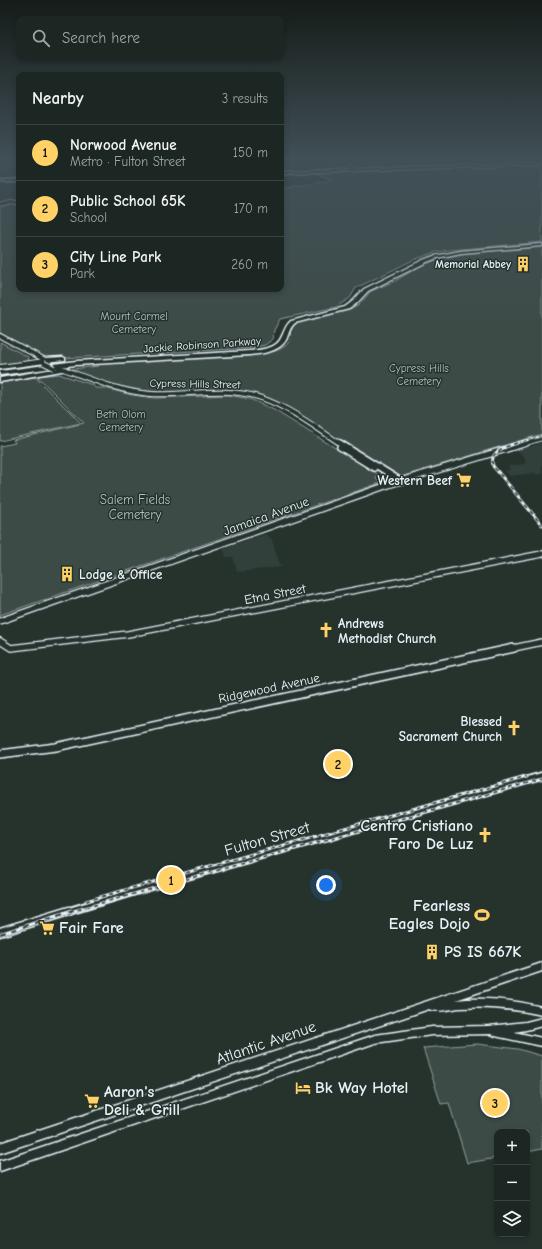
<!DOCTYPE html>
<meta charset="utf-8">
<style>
:root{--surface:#1c2622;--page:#252e2a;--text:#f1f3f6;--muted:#a0a5a5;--line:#3a4340;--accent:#ffd166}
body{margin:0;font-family:"Comic Neue",sans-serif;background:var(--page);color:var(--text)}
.controls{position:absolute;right:12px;bottom:12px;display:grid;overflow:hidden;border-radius:8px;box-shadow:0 2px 6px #0003}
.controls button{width:36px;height:36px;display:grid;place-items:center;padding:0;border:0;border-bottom:1px solid var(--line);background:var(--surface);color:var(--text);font:20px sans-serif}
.you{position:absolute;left:326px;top:885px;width:14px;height:14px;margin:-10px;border:3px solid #fff;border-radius:50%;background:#1a73e8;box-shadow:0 0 0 6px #1a73e833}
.badge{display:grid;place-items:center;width:26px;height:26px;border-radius:50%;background:var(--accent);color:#111;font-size:13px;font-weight:700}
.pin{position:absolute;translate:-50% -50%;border:2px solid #fff;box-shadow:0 1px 4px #0006}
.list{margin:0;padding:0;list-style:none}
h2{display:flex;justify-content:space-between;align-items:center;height:52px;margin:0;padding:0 16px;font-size:17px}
h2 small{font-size:13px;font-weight:400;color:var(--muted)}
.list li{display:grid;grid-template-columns:26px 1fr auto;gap:12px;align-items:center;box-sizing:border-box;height:56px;padding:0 16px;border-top:1px solid var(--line)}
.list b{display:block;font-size:15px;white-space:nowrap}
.list p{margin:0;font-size:13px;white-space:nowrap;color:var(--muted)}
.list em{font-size:13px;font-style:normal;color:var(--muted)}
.icon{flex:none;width:22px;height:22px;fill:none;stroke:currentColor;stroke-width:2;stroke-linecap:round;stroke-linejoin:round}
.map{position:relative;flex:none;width:542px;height:1249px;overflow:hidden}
.search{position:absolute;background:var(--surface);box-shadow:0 2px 6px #0003;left:16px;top:16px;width:268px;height:44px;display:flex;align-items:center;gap:10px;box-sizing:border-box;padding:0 14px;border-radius:8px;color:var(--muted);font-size:15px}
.panel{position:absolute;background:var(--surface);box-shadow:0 2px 6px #0003;left:16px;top:72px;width:268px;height:220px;border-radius:8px}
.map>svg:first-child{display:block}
.built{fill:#333f3a}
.green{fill:#3e4b47;stroke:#939ea0}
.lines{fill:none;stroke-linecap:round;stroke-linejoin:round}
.tertiary-far4-casing{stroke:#e8f1f8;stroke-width:4.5}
.tertiary-far3-casing{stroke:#e8f1f8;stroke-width:6}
.tertiary-far2-casing{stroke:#e8f1f8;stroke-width:8}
.tertiary-far1-casing{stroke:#e8f1f8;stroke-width:10}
.tertiary-casing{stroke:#e8f1f8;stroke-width:11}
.secondary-far3-casing{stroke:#e8f1f8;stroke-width:5}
.secondary-far2-casing{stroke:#e8f1f8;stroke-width:6}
.secondary-far1-casing{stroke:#e8f1f8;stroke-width:8}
.secondary-casing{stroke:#e8f1f8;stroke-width:10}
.primary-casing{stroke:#e8f1f8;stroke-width:3}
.motorway-casing{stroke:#e8f1f8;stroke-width:3}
.tertiary-far4{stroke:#26332d;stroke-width:3}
.tertiary-far3{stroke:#26332d;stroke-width:4}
.tertiary-far2{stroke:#26332d;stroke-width:5}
.tertiary-far1{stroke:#26332d;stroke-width:6}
.tertiary{stroke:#26332d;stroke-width:8}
.secondary-far3{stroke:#26332d;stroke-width:3.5}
.secondary-far2{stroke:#26332d;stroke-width:4}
.secondary-far1{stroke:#26332d;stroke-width:5.5}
.secondary{stroke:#26332d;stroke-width:7}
.primary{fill:#26332d;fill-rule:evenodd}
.motorway{fill:#26332d;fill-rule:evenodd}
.rail-far2-casing{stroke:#e8f1f8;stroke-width:2}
.rail-far1-casing{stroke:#e8f1f8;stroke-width:3}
.rail-casing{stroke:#e8f1f8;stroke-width:3.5}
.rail-far2{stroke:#26332d;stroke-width:1;stroke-dasharray:2.5;stroke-linecap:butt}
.rail-far1{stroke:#26332d;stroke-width:1.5;stroke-dasharray:4;stroke-linecap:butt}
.rail{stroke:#26332d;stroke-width:2;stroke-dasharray:6;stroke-linecap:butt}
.tertiary-bridge-casing{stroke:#e8f1f8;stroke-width:6;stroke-linecap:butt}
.tertiary-bridge{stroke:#26332d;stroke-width:4}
.labels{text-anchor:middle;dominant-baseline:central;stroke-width:3;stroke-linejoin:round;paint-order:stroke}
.far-poi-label{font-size:11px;font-weight:bold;fill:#e8f1f8;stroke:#26332d;text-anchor:end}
.far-park-label{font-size:11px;fill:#b5bfc3;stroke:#26332d}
.far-street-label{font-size:11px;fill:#e8f1f8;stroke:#26332d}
.poi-label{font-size:13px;font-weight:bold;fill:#e8f1f8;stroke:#26332d;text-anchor:end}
.park-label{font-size:13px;fill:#b5bfc3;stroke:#26332d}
.street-label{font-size:13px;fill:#e8f1f8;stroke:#26332d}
.near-poi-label{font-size:16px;font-weight:bold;fill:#e8f1f8;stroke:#26332d;text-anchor:start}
.near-street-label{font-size:16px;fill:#e8f1f8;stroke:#26332d}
</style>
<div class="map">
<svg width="542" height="1249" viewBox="0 0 542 1249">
<rect width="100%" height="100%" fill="#26332d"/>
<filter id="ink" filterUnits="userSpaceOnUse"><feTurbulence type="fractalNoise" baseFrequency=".025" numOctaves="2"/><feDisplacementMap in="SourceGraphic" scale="8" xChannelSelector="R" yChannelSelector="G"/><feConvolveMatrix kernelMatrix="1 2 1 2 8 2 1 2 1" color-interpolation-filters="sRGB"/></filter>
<g filter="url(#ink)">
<path class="built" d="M542 443V474L536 475 535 473 510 476 505 471 510 470 508 466 525 464 524 462 527 461 518 450Z
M265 534 271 538 281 567 237 572 233 557H226L223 548Z"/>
<path class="green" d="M542 165V242L449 250 436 252 413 260 356 288 350 298 336 307 280 319 274 330 273 339 265 345 251 348 47 359 0 333V205L19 204V289H281V189L333 180 315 173Z
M542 247V434L400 477C375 461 350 446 325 431 301 416 278 399 250 393 225 387 202 391 177 392 147 394 98 384 72 369L98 366V363L249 356C260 355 285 352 290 340 291 336 290 332 291 327L301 321 350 310 359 305 371 291 395 281 422 265 442 258 466 253Z
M0 342 28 357 29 360 26 362 0 365Z
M59 374 93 385 95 388H104L132 395 154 398 228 395 250 399 274 410 379 475 376 477V479L380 483 0 615V446L15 443 13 440 84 423 37 376Z
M35 377 81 423 0 441V383Z
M477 1044 518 1049 542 1056V1149L527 1152V1132H497V1158L467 1163 449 1103 441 1104 423 1048Z"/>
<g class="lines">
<g class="tertiary-far4-casing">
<path id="tertiary-far4" d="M342 159 356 170"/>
</g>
<g class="tertiary-far3-casing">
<path id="tertiary-far3" d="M0 336 49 362
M0 367 45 361
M58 367C88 378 119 392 151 394 184 396 218 387 251 395 284 403 313 426 341 444"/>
</g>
<g class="tertiary-far2-casing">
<path id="tertiary-far2" d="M340 443 401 481
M340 447 374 468
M387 476 388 485"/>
</g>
<g class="tertiary-far1-casing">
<path id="tertiary-far1" d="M66 912 159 884 542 776"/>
</g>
<g class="tertiary-casing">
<path id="tertiary" d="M0 932 69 911"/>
</g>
<g class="secondary-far3-casing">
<path id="secondary-far3" d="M0 204 19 202"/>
</g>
<g class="secondary-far2-casing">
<path id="secondary-far2" d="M523 444 542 438"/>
</g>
<g class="secondary-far1-casing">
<path id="secondary-far1" d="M0 621 388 485 526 443
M0 641 11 648 128 634 542 554
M509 649 542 642"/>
</g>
<g class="secondary-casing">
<path id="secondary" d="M0 754 56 747 514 648"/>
</g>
<g class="primary-casing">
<path id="primary" d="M542 163V165L281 173V171Z
M0 180H19V182H0Z
M542 963V971L456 1000C485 997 514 1000 542 1007V1015C515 1009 487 1006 459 1008 451 1009 435 1013 429 1009L0 1153V1143Z
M542 1018V1026L526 1030 514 1032 542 1038V1046L495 1036 491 1034 432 1035 375 1043 0 1171V1161L375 1035 432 1027 489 1026 526 1022Z"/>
</g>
<g class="motorway-casing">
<path id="motorway" d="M542 244V246L461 253 437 258 427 262 368 291 357 303 349 309 295 323C289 328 289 334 286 340 279 352 261 354 249 355L76 365 0 375V371L76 361 249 351C260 350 276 349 281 338 285 331 285 326 291 321L345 307 353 301 364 289 423 260 434 256 461 251Z
M63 357 65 358V360L46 362 43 360 46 358Z
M65 367 68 369 67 370 0 382V378Z"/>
</g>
<use href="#tertiary-far4" class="tertiary-far4"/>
<use href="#tertiary-far3" class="tertiary-far3"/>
<use href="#tertiary-far2" class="tertiary-far2"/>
<use href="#tertiary-far1" class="tertiary-far1"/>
<use href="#tertiary" class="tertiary"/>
<use href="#secondary-far3" class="secondary-far3"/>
<use href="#secondary-far2" class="secondary-far2"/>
<use href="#secondary-far1" class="secondary-far1"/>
<use href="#secondary" class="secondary"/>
<use href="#primary" class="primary"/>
<use href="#motorway" class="motorway"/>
<g class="rail-far2-casing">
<path id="rail-far2" d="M514 444 542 436"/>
</g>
<g class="rail-far1-casing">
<path id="rail-far1" d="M517 443C506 447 489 450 493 466L542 525
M86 901 527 777
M70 912 542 779"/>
</g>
<g class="rail-casing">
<path id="rail" d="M0 934 73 911"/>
</g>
<use href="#rail-far2" class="rail-far2"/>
<use href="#rail-far1" class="rail-far1"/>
<use href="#rail" class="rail"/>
<g class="tertiary-bridge-casing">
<path id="tertiary-bridge" d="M44 363 54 368"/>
</g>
<use href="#tertiary-bridge" class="tertiary-bridge"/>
</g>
</g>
<linearGradient id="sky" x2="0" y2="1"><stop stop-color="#151c19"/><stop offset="0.48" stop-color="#415057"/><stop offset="1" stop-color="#415057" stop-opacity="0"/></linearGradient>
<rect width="542" height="333" fill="url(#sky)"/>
<defs>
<g id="building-bare" transform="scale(1.2)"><path d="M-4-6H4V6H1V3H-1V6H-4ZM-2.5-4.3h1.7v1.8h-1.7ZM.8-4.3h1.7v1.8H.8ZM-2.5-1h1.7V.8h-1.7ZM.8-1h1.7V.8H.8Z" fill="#ffd166" stroke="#26332d" stroke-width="2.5" paint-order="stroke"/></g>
<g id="supermarket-bare" transform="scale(1.2)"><path d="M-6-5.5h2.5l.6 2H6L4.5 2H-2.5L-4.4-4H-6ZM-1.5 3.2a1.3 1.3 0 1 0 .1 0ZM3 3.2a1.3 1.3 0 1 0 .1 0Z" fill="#ffd166" stroke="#26332d" stroke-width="2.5" paint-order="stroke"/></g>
<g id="church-bare" transform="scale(1.2)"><path d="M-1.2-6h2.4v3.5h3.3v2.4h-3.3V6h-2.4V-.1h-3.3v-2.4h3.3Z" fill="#ffd166" stroke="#26332d" stroke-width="2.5" paint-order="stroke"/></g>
<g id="stadium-bare" transform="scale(1.2)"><path d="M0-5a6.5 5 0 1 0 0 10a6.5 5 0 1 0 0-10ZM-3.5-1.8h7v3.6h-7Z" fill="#ffd166" stroke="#26332d" stroke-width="2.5" paint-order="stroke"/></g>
<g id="hotel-bare" transform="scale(1.2)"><path d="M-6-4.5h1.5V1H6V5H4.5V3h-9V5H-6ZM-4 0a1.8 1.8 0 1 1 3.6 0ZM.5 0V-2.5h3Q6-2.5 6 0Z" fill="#ffd166" stroke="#26332d" stroke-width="2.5" paint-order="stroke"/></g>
</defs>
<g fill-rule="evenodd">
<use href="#building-bare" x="523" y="264"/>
<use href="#supermarket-bare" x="464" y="480"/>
<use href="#building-bare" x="67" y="574"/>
<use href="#church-bare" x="326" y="630"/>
<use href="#church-bare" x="514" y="728"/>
<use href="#church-bare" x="485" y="835"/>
<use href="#stadium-bare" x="482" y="915"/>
<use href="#supermarket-bare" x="47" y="928"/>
<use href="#building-bare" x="432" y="952"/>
<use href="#hotel-bare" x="303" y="1088"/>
<use href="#supermarket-bare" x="92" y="1101"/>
</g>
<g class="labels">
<g class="far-poi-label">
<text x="511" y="264">Memorial Abbey</text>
</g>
<g class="far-park-label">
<text x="134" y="316">Mount Carmel<tspan x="134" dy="13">Cemetery</tspan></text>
<text x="419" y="368">Cypress Hills<tspan x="419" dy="13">Cemetery</tspan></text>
<text x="121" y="414">Beth Olom<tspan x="121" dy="13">Cemetery</tspan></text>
</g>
<g class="far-street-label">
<text transform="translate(202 345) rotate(-4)">Jackie Robinson Parkway</text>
<text transform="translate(195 384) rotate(1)">Cypress Hills Street</text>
</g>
<g class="poi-label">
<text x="452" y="480">Western Beef</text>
<text x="79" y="574" text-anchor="start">Lodge &amp; Office</text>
<text x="338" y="623" text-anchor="start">Andrews<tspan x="338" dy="15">Methodist Church</tspan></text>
<text x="502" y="721">Blessed<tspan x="502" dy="15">Sacrament Church</tspan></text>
</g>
<g class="park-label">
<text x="135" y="499">Salem Fields<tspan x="135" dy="15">Cemetery</tspan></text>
</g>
<g class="street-label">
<text transform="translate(266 516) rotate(-20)">Jamaica Avenue</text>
<text transform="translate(275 594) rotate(-11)">Etna Street</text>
<text transform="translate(269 688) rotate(-12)">Ridgewood Avenue</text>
</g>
<g class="near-poi-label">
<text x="473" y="826" text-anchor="end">Centro Cristiano<tspan x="473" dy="18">Faro De Luz</tspan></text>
<text x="470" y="906" text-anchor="end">Fearless<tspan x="470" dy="18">Eagles Dojo</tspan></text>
<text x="59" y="928">Fair Fare</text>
<text x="444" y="952">PS IS 667K</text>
<text x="315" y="1088">Bk Way Hotel</text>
<text x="104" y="1092">Aaron's<tspan x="104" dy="18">Deli &amp; Grill</tspan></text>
</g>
<g class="near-street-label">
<text transform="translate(267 839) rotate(-16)">Fulton Street</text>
<text transform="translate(266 1043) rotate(-19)">Atlantic Avenue</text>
</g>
</g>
</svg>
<div class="controls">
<button>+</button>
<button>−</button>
<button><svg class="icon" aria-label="layers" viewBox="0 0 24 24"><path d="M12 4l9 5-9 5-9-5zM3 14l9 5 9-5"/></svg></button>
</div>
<div class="you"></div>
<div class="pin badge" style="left:171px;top:880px">1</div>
<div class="pin badge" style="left:338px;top:764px">2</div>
<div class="pin badge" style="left:495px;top:1103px">3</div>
<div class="search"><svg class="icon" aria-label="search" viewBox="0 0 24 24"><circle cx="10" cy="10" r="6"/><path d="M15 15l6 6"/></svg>Search here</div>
<section class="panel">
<h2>Nearby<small>3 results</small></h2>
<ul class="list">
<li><span class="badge">1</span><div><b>Norwood Avenue</b><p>Metro · Fulton Street</p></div><em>150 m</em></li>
<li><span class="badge">2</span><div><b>Public School 65K</b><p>School</p></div><em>170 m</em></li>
<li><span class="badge">3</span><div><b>City Line Park</b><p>Park</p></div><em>260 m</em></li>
</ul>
</section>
</div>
